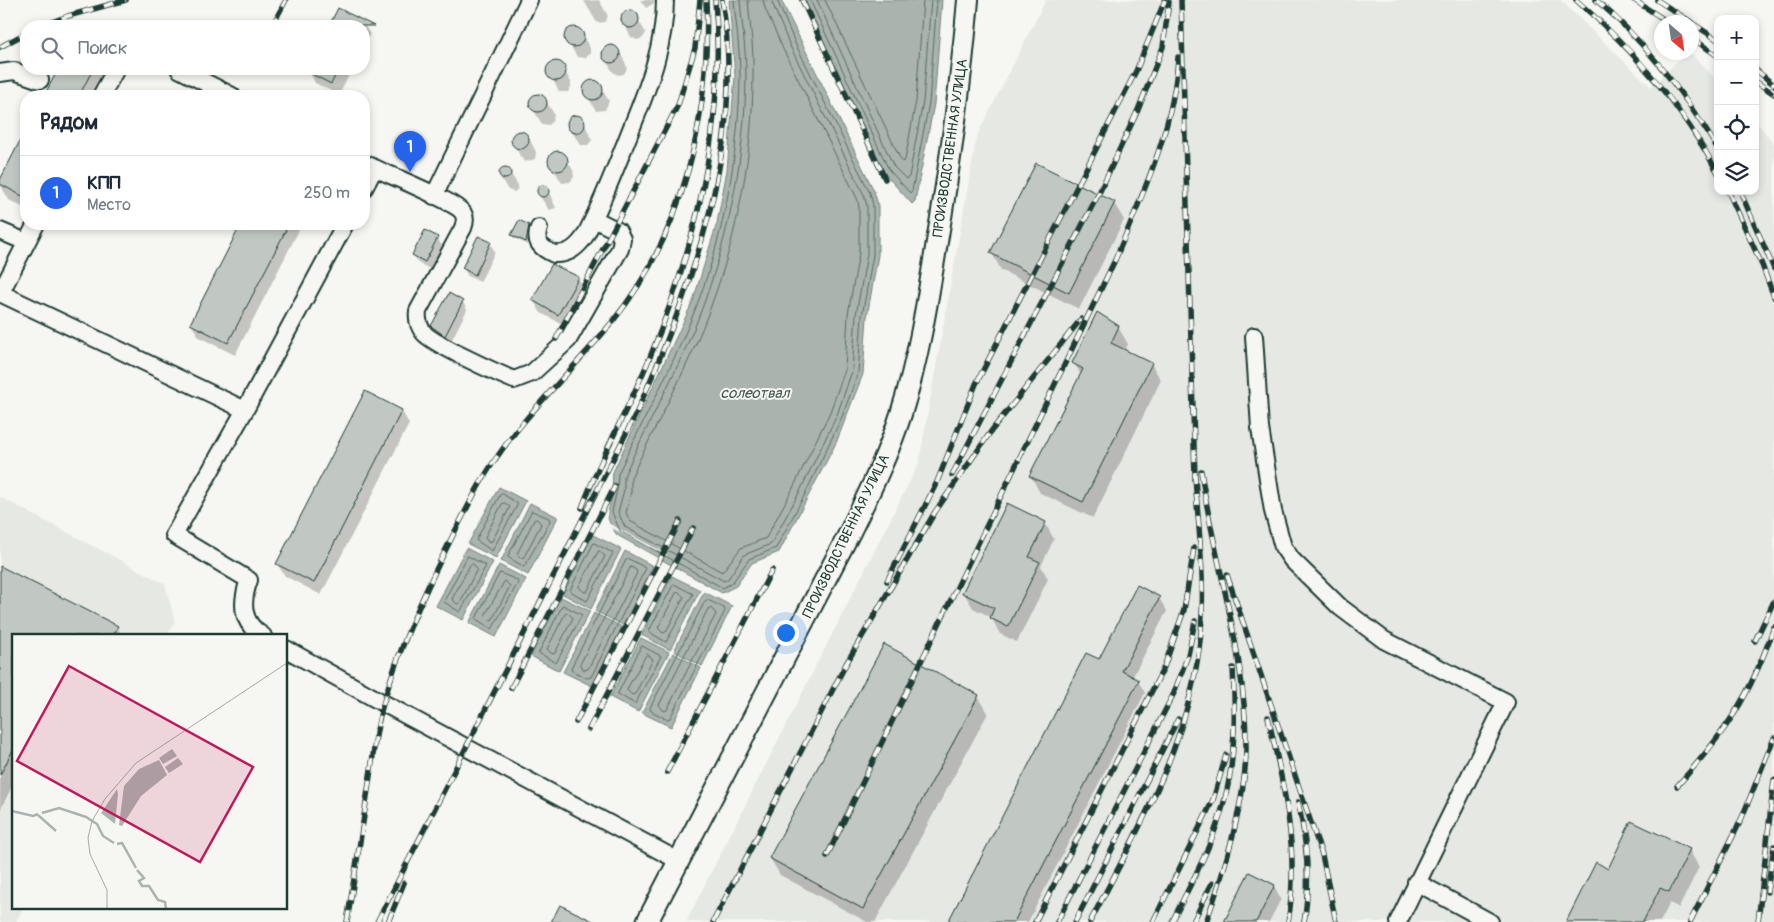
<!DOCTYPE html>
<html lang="ru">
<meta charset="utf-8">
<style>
:root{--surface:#fff;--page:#f2f2f3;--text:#1f2937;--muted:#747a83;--line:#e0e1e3;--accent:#2563eb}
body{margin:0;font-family:Pangolin,sans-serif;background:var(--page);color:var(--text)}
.controls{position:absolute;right:15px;top:15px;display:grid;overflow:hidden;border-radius:10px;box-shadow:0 2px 8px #0003}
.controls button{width:45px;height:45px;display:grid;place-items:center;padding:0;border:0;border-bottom:1px solid var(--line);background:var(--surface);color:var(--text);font:25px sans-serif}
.compass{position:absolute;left:1654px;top:15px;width:45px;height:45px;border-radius:50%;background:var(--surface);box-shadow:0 2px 8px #0003;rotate:151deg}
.you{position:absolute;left:785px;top:632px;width:18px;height:18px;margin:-12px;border:4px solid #fff;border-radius:50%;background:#1a73e8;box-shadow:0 0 0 8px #1a73e833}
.badge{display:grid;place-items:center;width:32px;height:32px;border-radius:50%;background:var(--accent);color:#fff;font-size:16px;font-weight:700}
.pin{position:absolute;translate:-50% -41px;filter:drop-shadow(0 1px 2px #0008)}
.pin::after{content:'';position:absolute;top:26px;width:18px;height:15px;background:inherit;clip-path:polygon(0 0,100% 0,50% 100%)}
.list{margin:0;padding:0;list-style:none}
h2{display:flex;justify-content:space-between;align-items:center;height:65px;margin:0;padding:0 20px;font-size:21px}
h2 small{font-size:16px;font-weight:400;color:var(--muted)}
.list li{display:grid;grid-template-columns:32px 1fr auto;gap:15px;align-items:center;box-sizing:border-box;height:75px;padding:0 20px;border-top:1px solid var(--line)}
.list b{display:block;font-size:19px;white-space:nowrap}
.list p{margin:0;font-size:16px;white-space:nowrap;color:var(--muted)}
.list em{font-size:16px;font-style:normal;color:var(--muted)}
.icon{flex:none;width:28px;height:28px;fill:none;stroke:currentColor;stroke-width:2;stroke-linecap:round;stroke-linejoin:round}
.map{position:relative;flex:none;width:1774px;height:922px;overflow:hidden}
.search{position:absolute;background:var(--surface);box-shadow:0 2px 8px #0003;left:20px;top:20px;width:350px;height:55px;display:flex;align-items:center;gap:12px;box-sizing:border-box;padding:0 18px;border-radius:20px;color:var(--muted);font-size:19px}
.panel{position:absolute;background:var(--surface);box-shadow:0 2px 8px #0003;left:20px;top:90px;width:350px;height:140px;border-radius:20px}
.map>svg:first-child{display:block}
.built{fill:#e6e8e4}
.water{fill:#aab3ae;stroke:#72847d}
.pier{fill:#f6f6f2}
.shadow{fill:#0003}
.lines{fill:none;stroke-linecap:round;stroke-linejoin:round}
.shore{stroke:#576c65;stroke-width:1}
.building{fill:#c1c8c3;stroke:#1f3d34}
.minor-casing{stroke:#1f3d34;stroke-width:20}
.major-casing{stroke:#1f3d34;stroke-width:24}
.minor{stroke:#f6f6f2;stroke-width:16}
.major{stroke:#f6f6f2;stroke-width:20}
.rail-casing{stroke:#1f3d34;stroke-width:5.5}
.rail{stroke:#f6f6f2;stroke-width:4;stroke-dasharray:11;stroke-linecap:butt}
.labels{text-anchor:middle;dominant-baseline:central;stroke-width:4;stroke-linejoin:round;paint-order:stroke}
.street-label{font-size:14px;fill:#1f3d34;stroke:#f6f6f2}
.water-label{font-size:15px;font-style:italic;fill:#425a52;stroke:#f6f6f2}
.inset-river{fill:none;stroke:#aab3ae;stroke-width:2.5}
.inset-road{fill:none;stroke:#a0aca6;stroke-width:1}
.view{fill:#c2185b;fill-opacity:0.15;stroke:#c2185b;stroke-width:2.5}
.inset-edge{fill:none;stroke:#1f3d34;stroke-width:2.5}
</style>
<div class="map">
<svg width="1774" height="922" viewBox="0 0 1774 922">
<rect width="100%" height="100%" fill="#f6f6f2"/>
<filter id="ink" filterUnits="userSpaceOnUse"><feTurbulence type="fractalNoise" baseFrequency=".02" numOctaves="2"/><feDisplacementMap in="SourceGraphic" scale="10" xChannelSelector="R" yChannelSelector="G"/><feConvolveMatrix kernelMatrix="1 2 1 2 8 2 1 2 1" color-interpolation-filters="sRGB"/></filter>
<g filter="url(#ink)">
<path class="built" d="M1046 0H1560L1651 87 1686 53H1690L1718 81V191H1755V120L1774 144V922H686L919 463 977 136Z
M0 497 165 584 175 622 167 636H14V908H23L16 922H0Z"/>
<path class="water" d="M729 0H781L874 191 878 205V255L867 317 863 374 836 443 779 552 752 563 736 586 722 593 617 535C600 511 612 512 612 489 613 483 612 478 613 472L693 301 717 223 727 170 735 76Z
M805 0H942L934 104 915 201 912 204 885 174Z
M499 487 526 501 496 558 468 544Z
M530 503 558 517 528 575 501 561Z
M593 535 621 549 591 609 563 594Z
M466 548 493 562 463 620 436 606Z
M625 551 653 566 623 625 595 611Z
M499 565 526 579 496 637 469 623Z
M672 576 700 590 670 650 642 635Z
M704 592 732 606 702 666 674 651Z
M561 597 590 611 559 671 531 656Z
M594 613 622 627 592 686 563 672Z
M641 638 669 652 638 712 610 697Z
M673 653 701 668 671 727 642 713Z"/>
<path class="pier" d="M606 522 667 554V556L608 526Z"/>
<path class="shadow" d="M599 0 608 16 605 22 597 23 584 1Z
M640 0H656L654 3 646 8Z
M632 9 646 33 643 38 637 40 631 37 624 24 622 15Z
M339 10 362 22 370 34 364 46V26H330Z
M189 21 201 26H186Z
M571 29H578L590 48V54L585 58 577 57 570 45 567 34Z
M612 46 618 49 625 62 627 68 624 74 618 75 613 72 605 59 603 53 606 48Z
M560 63 571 82V87L568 92H559L548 70 549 66Z
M59 69H111L97 96H45Z
M308 69H352L339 95 315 83Z
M591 82H597L609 101 605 110 596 111 585 92 586 86Z
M145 93 151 96H143Z
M535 96H543L554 114 553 121 549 125 542 124 531 106V101Z
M581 116 592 140 588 145H581L569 128V121L573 117Z
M26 132V209L9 200 0 184Z
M518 133H524L529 138 536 152 535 159 525 162 520 156 513 143 514 135Z
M556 153 562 154 565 157 573 170 574 177 570 182 562 183 550 163 551 157Z
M507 168 518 185 517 190 514 192 508 190 500 177V170Z
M546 186 556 208 549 210 538 193 539 188Z
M1114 203 1124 220 1079 309 1001 270 992 253Z
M242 224H302L235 355 199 337 191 324Z
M528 226 531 230 528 245 514 238 512 235Z
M437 237 442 246 430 269 418 263 414 255Z
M478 237 490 243 495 252 480 282 468 276 463 268Z
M578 278 585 291 566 326 541 313 533 300Z
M463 302 467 310 450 343 437 334 433 326Z
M1118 327 1128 344 1125 351 1151 364 1161 380 1093 518 1040 493 1031 476 1081 375 1074 363Z
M402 411 409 424 321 595 285 576 277 564Z
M1045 523 1054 539 1041 566 1048 579 1017 642 1000 634 991 617 973 608 964 593Z
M0 568 117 627 122 636H14V783L0 810Z
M1159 598 1167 611 1132 678 1138 681 1145 693 1028 922H950L1099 661Z
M978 696 988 713 875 922H867L780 875 770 858Z
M1689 850 1699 867 1679 908 1670 903 1660 922H1568L1609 870Z
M1274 886 1281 899 1269 922H1225Z"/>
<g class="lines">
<path class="shore" d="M734 0C736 25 740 50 740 76 739 151 725 231 698 302 676 361 644 417 618 474L617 489 612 512 620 531 723 588 732 583 749 559 776 548 804 496 842 417 858 373 862 316 873 255V205L870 193 795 43 777 0
M740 0C742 25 746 50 746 76 745 153 730 231 704 303 683 362 650 418 624 476V490L618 512 625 527 724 581 728 579 744 555 771 544 799 493 837 415 852 371 856 315 867 254V206L864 195 790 46 771 0
M748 0C750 25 754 50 753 76 753 153 738 233 711 306 690 365 657 421 631 478V492L626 513 630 521 722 572 741 548 766 538 792 490 830 412 845 370 848 314 859 253V207L857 198 783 49 765 8 763 0
M810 0 889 170 910 193 912 191 929 103 937 0
M817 0 894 167 906 179 909 177 923 102 931 0
M825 0 902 162 905 160 916 101 923 0
M503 494 518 504 492 551 476 540 500 495Z
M505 503 510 507 492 541 489 542 485 537 502 504Z
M532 511 549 518 550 521 524 567 508 557Z
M537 519 541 524 524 557 521 558 517 554 534 520Z
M594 543 613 553 587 601 570 591Z
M599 551 605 556 587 592H584L579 587Z
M468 556 486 566 460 612 444 602Z
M629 559 644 567 645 570 591 677 587 678 572 671 571 668 626 560Z
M473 564 477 569 460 603 457 604 452 599 470 565Z
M631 567 636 570 637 573 588 669 584 670 580 665Z
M500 573 517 580 518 583 492 629 476 619Z
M505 581 510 586 492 620H489L485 616Z
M674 584 693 594 666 642 649 632Z
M679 592 684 597 666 632 663 633 658 628 676 593Z
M708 600 724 608 725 611 670 718 667 719 651 711 650 708 705 601Z
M563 605 582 615 556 663 539 653Z
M711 608 716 614 667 710 664 711 659 705 708 609Z
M568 613 573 618 555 653 552 654 547 649 565 614Z
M642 646 661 656 635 704 618 694Z
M647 654 653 659 635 694 632 695 627 690Z"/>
</g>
<path class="building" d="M338 8 374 26H329Z
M621 19a9 9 0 1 1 18 0a9 9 0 1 1-18 0Z
M564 37a10 10 0 1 1 20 0a10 10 0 1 1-20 0Z
M602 54a9 9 0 1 1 18 0a9 9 0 1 1-18 0Z
M546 71a10 10 0 1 1 20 0a10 10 0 1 1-20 0Z
M58 69H93L79 96H44Z
M302 69H339L331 84Z
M583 90a10 10 0 1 1 20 0a10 10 0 1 1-20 0Z
M529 103a9 9 0 1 1 18 0a9 9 0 1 1-18 0Z
M567 124a9 9 0 1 1 18 0a9 9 0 1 1-18 0Z
M26 129V198L0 184V180Z
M511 140a9 9 0 1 1 18 0a9 9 0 1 1-18 0Z
M548 161a10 10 0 1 1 20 0a10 10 0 1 1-20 0Z
M1036 163 1115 202 1069 293 990 253Z
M499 173a6 6 0 1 1 12 0a6 6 0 1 1-12 0Z
M537 191a6 6 0 1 1 12 0a6 6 0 1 1-12 0Z
M519 220 529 225 526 242 511 235Z
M241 224H289L228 343 190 324Z
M425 230 438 237 425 262 412 255Z
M478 236 491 242 475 275 462 268Z
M552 264 579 277 558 315 532 300Z
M449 293 463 301 445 336 431 326Z
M1097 312 1119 326 1111 343 1152 363 1083 502 1029 476 1083 369 1072 363Z
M365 391 402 410 314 583 276 564Z
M1007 503 1046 522 1029 557 1040 562 1008 627 990 618 994 608 962 593Z
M0 566 118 626 113 636H14V748L0 775Z
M1137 585 1160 597 1122 671 1139 680 1014 922H948L1086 653 1099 659Z
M884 644 979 695 863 909 769 858Z
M1631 821 1690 849 1669 892 1660 888 1643 922H1566L1596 862 1608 869Z
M1249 872 1275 885 1256 922H1224Z
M560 905 595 922H551Z"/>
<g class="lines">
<g class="minor-casing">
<path id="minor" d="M179 69 232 96
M0 73 14 71 40 80
M101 96 116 69
M364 163C381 172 456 201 463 213 466 218 465 223 463 228L418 311C417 319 418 326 424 333 433 344 497 373 514 380L532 373 568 340 620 249 622 239 618 231 594 219
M364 188 374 169
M434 196 529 0
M539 228C534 242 541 248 554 254 568 255 577 248 585 236 601 206 613 174 626 142 644 96 665 51 665 0
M0 231 26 242
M0 293 245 410
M0 294 36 224
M1254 336 1260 428 1273 511 1283 547 1292 560 1340 607 1384 640 1506 702 1398 922
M263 636C241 623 241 602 249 580L174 535 245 410 345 224
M286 649 383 703 679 861
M1416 882 1490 922"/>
</g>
<g class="major-casing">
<path id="major" d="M647 922 850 532C869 493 888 455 901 414 918 360 927 304 936 248 950 165 961 83 968 0"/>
</g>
<use href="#minor" class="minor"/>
<use href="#major" class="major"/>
<g class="rail-casing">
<path id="rail" d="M802 0 885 179
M1576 0C1634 50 1681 105 1718 173
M1596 0C1645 41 1685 95 1718 149
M1634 0 1668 22
M1657 0 1691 22
M1692 23 1718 40
M41 26 68 16 126 0
M272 26 286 0
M1692 38 1718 56
M0 47 26 33
M1755 69 1774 85
M1755 81 1774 94
M1728 191 1762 265 1774 297
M1740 191 1774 269
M556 339 678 105 695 48 700 0
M1201 471C1214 562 1246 652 1246 745 1247 796 1224 873 1206 922
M952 475 1100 191 1138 110 1163 47 1169 2
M582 508C601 456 629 408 650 357 696 246 726 121 715 0
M1227 575 1322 855 1336 922
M887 581 937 482 976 384 1136 71 1165 0
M1755 641 1774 601
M511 688 615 486
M1268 717C1284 785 1300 853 1288 922
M576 722 680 521
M589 729 693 528
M667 772 772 570
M1677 786C1726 732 1750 697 1774 627
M1298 802C1307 842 1311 881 1304 922
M827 856 1115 260C1142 195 1174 129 1178 57
M1767 892 1774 846
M347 922C355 873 363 825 370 776 374 751 376 725 384 701 404 631 442 555 476 491 512 424 566 379 613 321 685 232 711 113 706 0
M377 922 636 414C692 286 747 142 722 0
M388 922 404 883
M713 922 846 664 935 512 992 430 1081 319
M1035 922 1164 667 1184 610 1194 548
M1057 922 1174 693 1188 655 1195 621
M1075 922 1178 719
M1090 922C1136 834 1186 749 1199 649 1207 593 1199 534 1195 478L1181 0
M1153 922 1213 800 1226 755
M1172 922C1192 881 1216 839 1226 794 1236 753 1235 709 1233 668
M1193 922 1212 883
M1690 922 1741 820 1774 738
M1758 922 1774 780"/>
</g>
<use href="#rail" class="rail"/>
</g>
</g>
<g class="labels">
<g class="street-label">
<text transform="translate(950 148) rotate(-82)">ПРОИЗВОДСТВЕННАЯ УЛИЦА</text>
<text transform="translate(846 536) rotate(-64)">ПРОИЗВОДСТВЕННАЯ УЛИЦА</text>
</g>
<g class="water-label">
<text x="755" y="393">солеотвал</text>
</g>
</g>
<g transform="translate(12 634)">
<rect width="275" height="275" fill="#f6f6f2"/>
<path d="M160 115 165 122 151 130 147 124ZM166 124 171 130 157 139 153 133ZM147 126 155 141 129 162 110 192 107 191 112 152 127 135ZM105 155 106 160 103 190 89 179Z" fill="#aab3ae"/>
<path class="inset-river" d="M0 177 21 182 26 180M30 179 47 174 74 183 85 190 91 202 102 209M26 181 44 197M105 210 110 209 124 234M125 236 132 244 127 247 130 252H137L146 266 153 268 154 275"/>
<path class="inset-road" d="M95 275V256L78 220 76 204 80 187 93 165 124 129 275 29"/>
<path class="view" d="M57 32 241 133 188 228 5 127Z"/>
<rect width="275" height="275" class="inset-edge"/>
</g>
</svg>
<div class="controls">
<button>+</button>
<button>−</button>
<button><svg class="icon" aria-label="locate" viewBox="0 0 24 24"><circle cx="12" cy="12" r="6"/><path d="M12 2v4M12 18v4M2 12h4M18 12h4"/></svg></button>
<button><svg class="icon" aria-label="layers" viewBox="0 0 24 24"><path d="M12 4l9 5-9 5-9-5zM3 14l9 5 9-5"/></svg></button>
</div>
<svg class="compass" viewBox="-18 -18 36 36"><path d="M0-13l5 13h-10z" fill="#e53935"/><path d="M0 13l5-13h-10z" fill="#747a83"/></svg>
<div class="you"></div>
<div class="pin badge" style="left:410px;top:172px">1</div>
<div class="search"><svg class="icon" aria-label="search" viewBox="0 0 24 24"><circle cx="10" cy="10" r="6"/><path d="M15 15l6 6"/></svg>Поиск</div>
<section class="panel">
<h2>Рядом<small></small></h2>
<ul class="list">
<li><span class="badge">1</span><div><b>КПП</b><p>Место</p></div><em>250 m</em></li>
</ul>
</section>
</div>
